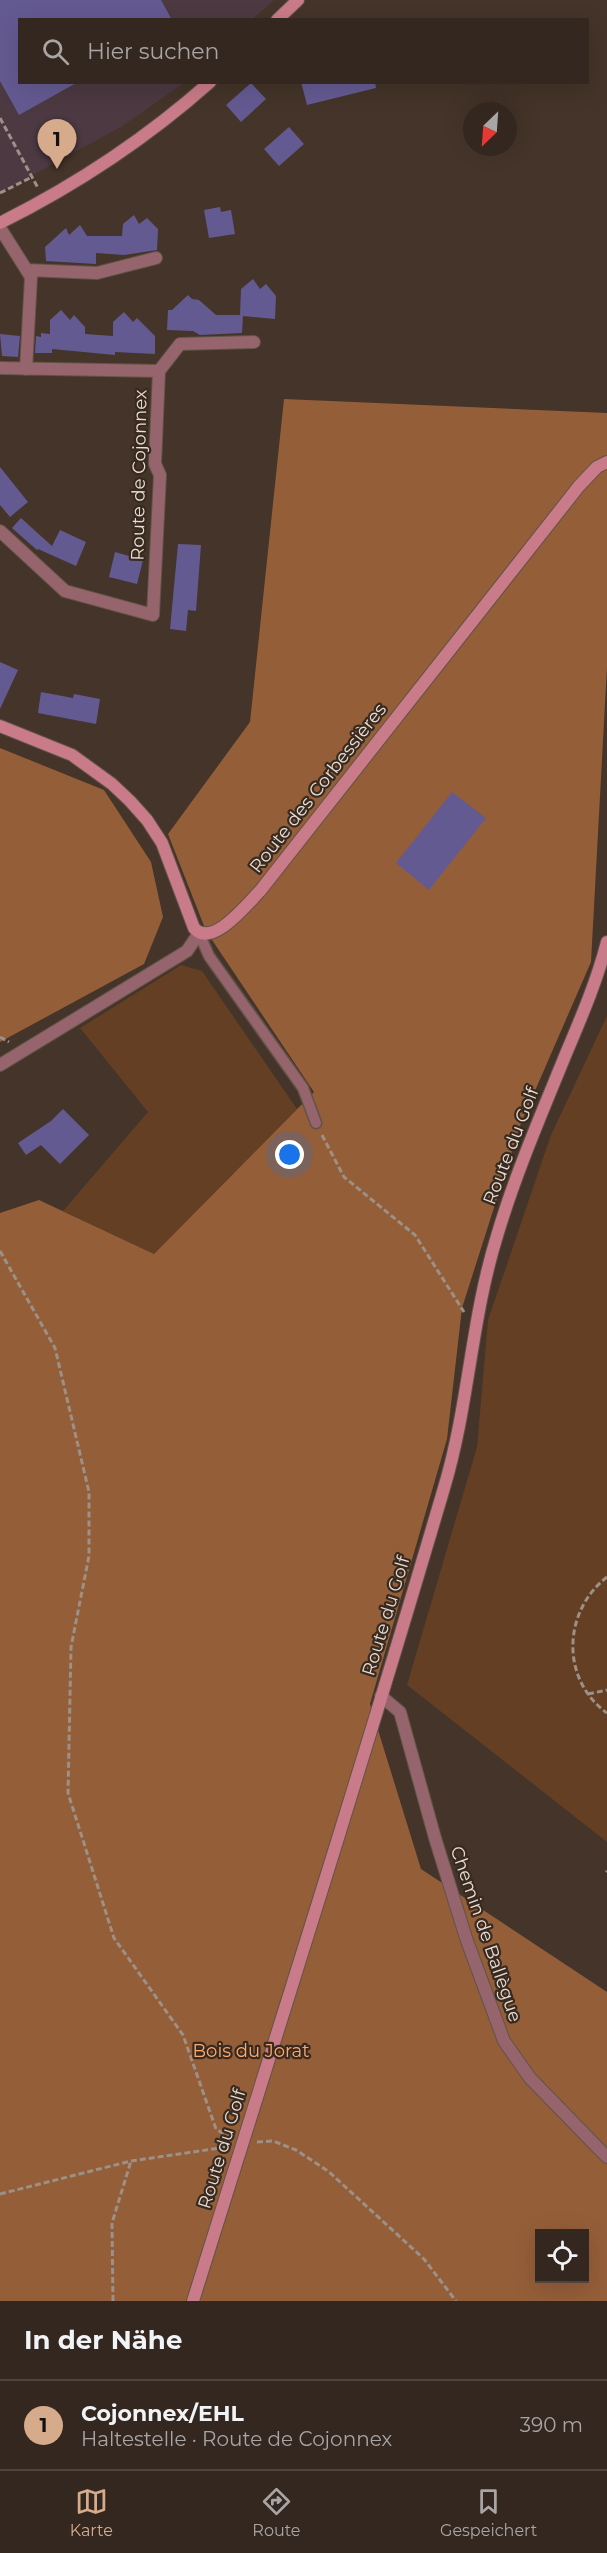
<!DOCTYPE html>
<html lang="de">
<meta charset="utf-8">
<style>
:root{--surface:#33271f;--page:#3b2f28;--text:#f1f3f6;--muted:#a9a5a4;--line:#4e443d;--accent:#d6ab8b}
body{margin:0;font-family:Montserrat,sans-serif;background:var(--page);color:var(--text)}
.controls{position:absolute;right:18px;bottom:18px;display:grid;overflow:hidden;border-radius:0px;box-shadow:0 6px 24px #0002}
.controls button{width:54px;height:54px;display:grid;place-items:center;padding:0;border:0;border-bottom:2px solid var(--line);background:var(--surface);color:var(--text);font:30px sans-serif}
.compass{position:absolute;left:463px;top:102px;width:54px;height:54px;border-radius:50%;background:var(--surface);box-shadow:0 6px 24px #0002;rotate:205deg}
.you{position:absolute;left:290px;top:1155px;width:21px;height:21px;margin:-15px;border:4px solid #fff;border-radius:50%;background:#1a73e8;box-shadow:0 0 0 9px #1a73e833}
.badge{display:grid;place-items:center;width:39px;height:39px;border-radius:50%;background:var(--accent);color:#111;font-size:20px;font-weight:700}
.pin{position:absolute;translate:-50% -50px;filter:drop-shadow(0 2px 3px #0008)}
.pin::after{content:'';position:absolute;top:32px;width:21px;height:18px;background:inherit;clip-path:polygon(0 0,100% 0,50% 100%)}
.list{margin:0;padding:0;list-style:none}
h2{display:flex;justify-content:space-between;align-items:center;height:78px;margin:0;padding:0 24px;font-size:26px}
h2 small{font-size:20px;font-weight:400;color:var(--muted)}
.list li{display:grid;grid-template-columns:39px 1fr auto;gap:18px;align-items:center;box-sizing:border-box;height:90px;padding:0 24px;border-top:2px solid var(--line)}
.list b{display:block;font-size:22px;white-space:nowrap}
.list p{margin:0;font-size:20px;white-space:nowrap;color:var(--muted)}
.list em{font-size:20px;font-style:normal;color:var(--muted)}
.icon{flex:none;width:33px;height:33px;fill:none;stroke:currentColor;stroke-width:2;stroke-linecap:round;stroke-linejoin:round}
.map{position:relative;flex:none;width:607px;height:2301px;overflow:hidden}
.search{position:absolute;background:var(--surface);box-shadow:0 6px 24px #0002;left:18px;right:18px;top:18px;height:66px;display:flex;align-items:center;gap:15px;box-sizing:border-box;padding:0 21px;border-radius:0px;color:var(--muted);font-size:22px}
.sheet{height:168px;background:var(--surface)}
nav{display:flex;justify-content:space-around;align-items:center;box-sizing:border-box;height:84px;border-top:2px solid var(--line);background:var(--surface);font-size:16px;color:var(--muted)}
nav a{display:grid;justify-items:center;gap:3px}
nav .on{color:var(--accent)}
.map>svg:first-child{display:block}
.education{fill:#4c3942}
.green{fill:#643f24}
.forest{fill:#945e39;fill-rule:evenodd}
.building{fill:#645a92}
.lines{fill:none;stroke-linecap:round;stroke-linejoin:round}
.lane-casing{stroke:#625348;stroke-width:13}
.street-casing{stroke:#625348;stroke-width:14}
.secondary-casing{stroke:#625348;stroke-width:14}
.path{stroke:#9c9087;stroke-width:3;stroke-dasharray:6 3;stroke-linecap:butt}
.lane{stroke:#96646c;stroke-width:10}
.street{stroke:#96646c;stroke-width:12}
.secondary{stroke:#ca7b89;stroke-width:12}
.labels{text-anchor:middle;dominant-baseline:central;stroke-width:4.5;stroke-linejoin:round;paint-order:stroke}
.street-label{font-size:18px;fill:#e8ded7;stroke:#392a1f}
.park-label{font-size:18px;fill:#faab74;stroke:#392a1f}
</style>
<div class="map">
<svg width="607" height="2301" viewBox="0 0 607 2301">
<rect width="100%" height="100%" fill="#443429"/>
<path class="education" d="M0 0H274L253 19 20 20V82L184 83 121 127 0 193Z"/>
<path class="green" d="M181 965 202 971 297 1109 154 1254 63 1211 148 1112 80 1028Z
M607 1016V1842L407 1685 477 1447 488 1320 551 1135Z"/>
<path class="forest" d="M284 399 607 413V667L591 962 521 1123 462 1308 447 1439 370 1704 421 1869 607 1992V2301H0V1213L39 1200 154 1254 314 1092 206 931 168 834 250 722ZM540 2234H584V2278H540Z
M0 748 104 790 151 862 163 917 144 964 0 1042Z"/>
<path class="building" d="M0 0H161L172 20H20V82H78L19 115 0 81Z
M301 82H375L376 88 307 105Z
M251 83 266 99 241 122 226 105Z
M289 127 304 144 279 166 264 149Z
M220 207 221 212 231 210 235 234 209 238 204 210Z
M134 215 139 224 147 218 158 229 157 250 124 255 96 253V264L46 261 45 247 66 228 69 235 80 225 87 236H122L123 224Z
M253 279 260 289 266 284 276 296 275 319 243 316 242 333 200 335 193 331 167 330 168 310H172L188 295 192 299 199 300 216 315H240L241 289Z
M61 310 70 320 74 315 85 327V334L113 336V322L124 312 133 322 137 318 155 336V354L115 352V355L52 349V353H35L36 336 41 337V333L50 334V320Z
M0 334 20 336 18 357 2 356Z
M0 467 28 502 10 517 0 505Z
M21 518 52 546 60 530 86 542 76 566 38 549 37 550 12 528Z
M178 544 201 545 196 611 188 610 186 631 170 629Z
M115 552 143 560 137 584 109 577Z
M0 662 18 670 0 709Z
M41 692 73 698 74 694 100 699 96 724 38 713Z
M452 792 486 818 429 890 396 863Z
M63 1109 89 1135 60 1164 41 1145 26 1155 18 1143 51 1121Z"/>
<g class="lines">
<g class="lane-casing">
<path id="lane" d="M199 933 209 956 303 1088 316 1123"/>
</g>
<g class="street-casing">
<path id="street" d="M0 228 31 277 26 369
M27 270 97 273 156 258
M0 368 159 371
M0 531 65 591 153 615 160 475 155 464 159 371 180 344 254 342
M0 1065 187 951 199 933
M381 1696 400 1712 435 1838 466 1938 504 2041 530 2078 607 2157"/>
</g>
<g class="secondary-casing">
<path id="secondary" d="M277 20 298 0
M0 223C76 185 147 138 210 82
M0 726 72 755 112 784 130 801 147 820 162 843 194 928C212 949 247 904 260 891L579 486 597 467 607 462
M193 2301C278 2030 364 1760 444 1488 469 1405 471 1319 497 1236 515 1175 541 1115 565 1056 581 1018 597 981 607 942"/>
</g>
<path class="path" d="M0 118 38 188
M0 193 32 177
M0 1037 9 1042
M322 1135 344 1177 415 1235 464 1312
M0 1251 55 1348 89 1492V1556L71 1647 68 1793 114 1938 183 2035 216 2129 230 2138
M607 1577C563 1611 560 1679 607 1713
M588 1694 607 1690
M606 1872 607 1871
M257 2142 273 2141 296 2150 328 2171 424 2259 456 2301
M0 2194 131 2161 227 2147
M113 2301 112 2223 131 2161"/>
<use href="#lane" class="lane"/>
<use href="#street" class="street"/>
<use href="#secondary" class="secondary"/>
</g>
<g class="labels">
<g class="street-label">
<text transform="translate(139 475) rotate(-89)">Route de Cojonnex</text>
<text transform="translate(318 788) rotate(-52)">Route des Corbessières</text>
<text transform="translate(511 1146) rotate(-69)">Route du Golf</text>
<text transform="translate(386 1616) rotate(-73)">Route du Golf</text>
<text transform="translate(486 1934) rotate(71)">Chemin de Ballègue</text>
<text transform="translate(222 2149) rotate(-73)">Route du Golf</text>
</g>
<g class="park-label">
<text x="251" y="2051">Bois du Jorat</text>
</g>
</g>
</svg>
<div class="controls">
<button><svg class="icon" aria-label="locate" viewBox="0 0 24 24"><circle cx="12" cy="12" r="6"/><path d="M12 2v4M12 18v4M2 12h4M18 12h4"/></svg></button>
</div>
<svg class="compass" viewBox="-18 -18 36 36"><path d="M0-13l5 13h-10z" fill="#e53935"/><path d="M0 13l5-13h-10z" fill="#a9a5a4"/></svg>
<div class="you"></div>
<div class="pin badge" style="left:57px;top:169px">1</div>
<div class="search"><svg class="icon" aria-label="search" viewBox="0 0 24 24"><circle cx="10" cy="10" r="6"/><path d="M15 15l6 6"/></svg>Hier suchen</div>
</div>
<section class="sheet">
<h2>In der Nähe<small></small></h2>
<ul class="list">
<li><span class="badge">1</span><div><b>Cojonnex/EHL</b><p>Haltestelle · Route de Cojonnex</p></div><em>390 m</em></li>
</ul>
</section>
<nav>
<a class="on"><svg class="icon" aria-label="map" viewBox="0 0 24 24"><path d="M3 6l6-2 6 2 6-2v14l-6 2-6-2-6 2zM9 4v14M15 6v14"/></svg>Karte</a>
<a><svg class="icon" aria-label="directions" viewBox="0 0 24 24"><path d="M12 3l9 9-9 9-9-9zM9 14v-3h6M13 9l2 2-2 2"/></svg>Route</a>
<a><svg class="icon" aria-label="saved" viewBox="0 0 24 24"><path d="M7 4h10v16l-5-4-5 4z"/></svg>Gespeichert</a>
</nav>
